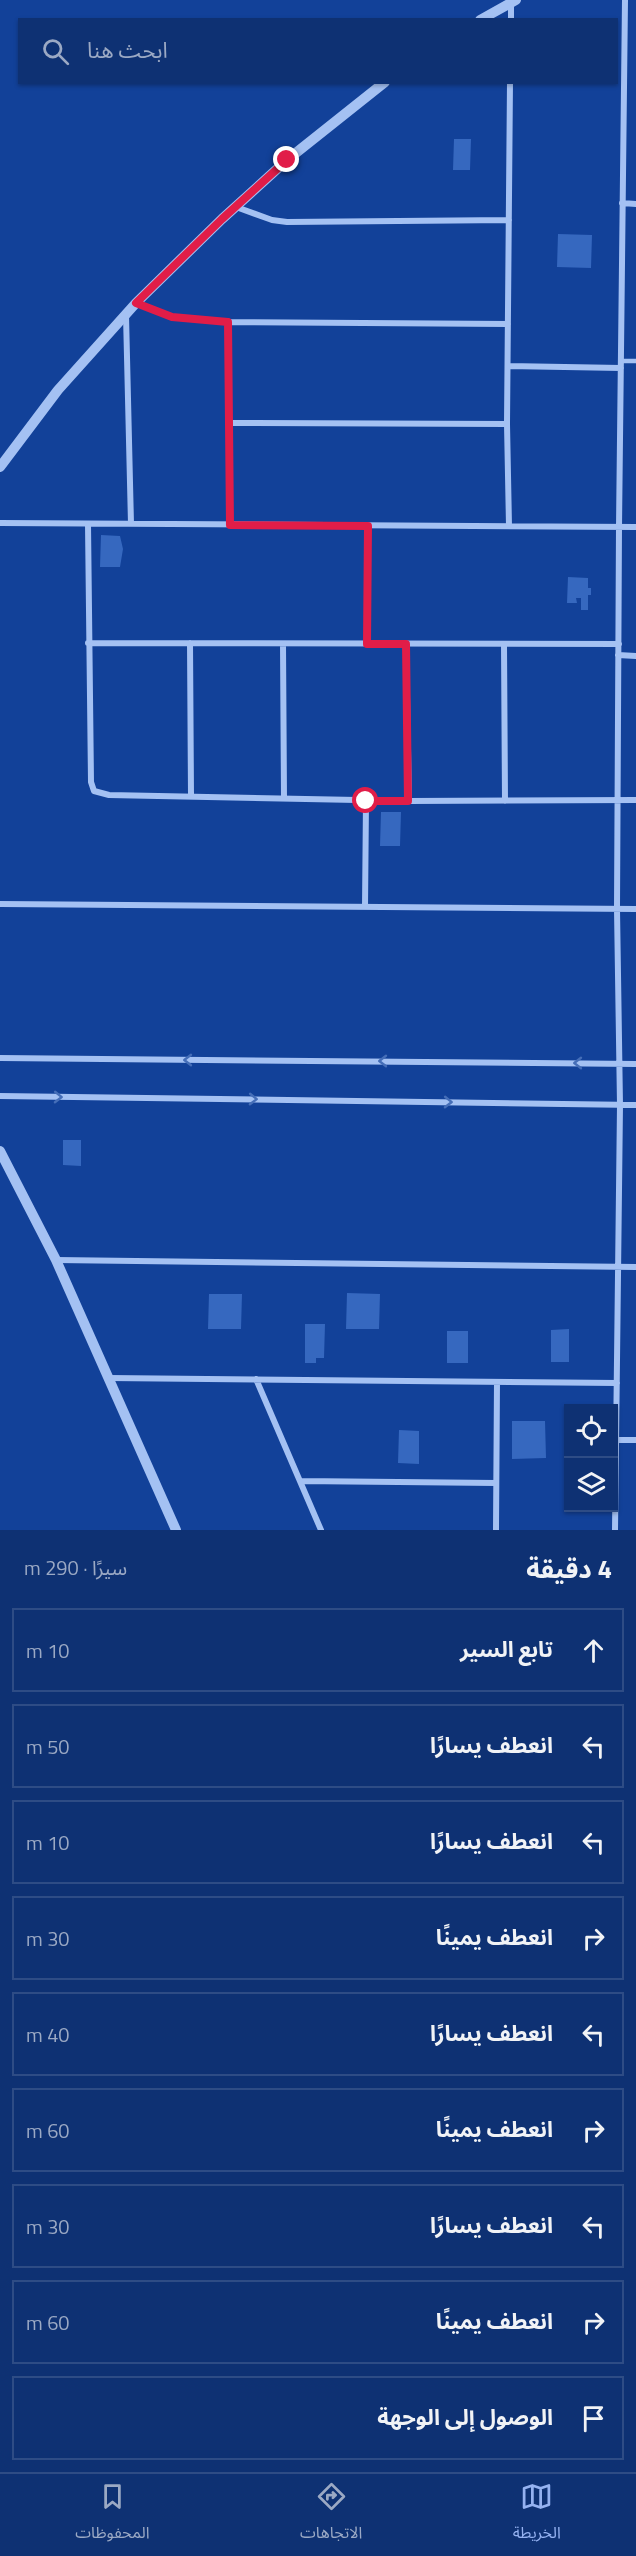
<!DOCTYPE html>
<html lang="ar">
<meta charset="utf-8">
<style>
:root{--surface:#0e3173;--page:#1c3d7b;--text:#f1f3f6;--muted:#9ba9c4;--line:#2e4c85;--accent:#95b2f1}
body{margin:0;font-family:"Titillium Web","Noto Sans Arabic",sans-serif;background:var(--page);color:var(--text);direction:rtl}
.controls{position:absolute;right:18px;bottom:18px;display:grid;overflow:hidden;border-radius:0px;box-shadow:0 2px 4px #0004}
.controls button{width:54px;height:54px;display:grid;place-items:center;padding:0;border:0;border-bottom:2px solid var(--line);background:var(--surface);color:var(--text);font:30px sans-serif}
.stop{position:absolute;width:18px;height:18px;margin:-14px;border:4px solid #e11d48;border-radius:50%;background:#fff}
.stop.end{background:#e11d48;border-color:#fff;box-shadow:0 2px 6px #0008}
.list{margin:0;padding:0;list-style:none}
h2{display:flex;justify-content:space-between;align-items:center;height:78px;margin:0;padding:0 24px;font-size:26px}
h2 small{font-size:20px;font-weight:400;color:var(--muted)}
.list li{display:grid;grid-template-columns:39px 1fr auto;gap:18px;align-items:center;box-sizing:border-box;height:84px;margin:0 12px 12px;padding:0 12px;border:2px solid var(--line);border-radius:0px}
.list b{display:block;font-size:22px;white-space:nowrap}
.list em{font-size:20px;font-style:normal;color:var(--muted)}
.icon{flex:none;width:33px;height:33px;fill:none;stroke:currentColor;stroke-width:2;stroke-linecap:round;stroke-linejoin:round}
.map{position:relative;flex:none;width:636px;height:1530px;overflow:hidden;direction:ltr}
.search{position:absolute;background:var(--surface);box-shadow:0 2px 4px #0004;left:18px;right:18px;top:18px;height:66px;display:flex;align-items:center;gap:15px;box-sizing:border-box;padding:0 21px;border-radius:0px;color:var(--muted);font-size:22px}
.sheet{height:942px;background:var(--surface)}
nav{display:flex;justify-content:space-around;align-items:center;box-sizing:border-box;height:84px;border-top:2px solid var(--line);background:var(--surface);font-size:16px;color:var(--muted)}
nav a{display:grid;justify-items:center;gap:3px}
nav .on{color:var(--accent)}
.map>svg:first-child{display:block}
.building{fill:#3668bf}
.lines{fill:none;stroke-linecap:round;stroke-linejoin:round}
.service{stroke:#a4c1f3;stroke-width:4.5}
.minor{stroke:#a4c1f3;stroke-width:6}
.tertiary{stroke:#a4c1f3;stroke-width:10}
.oneway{stroke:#456eb8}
.route{stroke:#e11d48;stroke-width:8}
</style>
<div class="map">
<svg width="636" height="1530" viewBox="0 0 636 1530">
<rect width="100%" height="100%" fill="#124199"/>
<path class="building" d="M454 139H471L470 170H453Z
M558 234 592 235 591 268 557 267Z
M101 535 120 536 123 549 120 567H100Z
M568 577 588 578V588H591V595H588V610H581V598H576L577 603H567Z
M381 812H401L400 846H380Z
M63 1140H81V1166L63 1165Z
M347 1293 380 1294 379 1329H346Z
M209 1294H242L241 1329H208Z
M305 1324H325L324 1358H316V1363H305Z
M569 1329V1362H551V1330Z
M447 1331H468V1363H447Z
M512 1421H545L546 1458 512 1459Z
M399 1430 419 1431V1464L398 1463Z"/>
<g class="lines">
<path class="service" d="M621 361H636"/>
<path class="minor" d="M511 20V3
M622 203 636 204
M236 207 272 220 287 222 509 220
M136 303 172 317 228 322 508 324
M126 315 131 524
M228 322 230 525
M508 366 621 368
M229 423 507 424
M0 523 636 527
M88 524 91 782 94 791 109 795 409 801 636 800
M509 526 507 424 510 82
M88 643 619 644
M190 643 191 796
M283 644 284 798
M367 644 368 526
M406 644 409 801
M504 645 505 801
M618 655 636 656
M0 904 636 909
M365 907 366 801
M0 1058 636 1064
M0 1096 636 1105
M56 1260 636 1267
M109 1378 617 1383
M256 1379 321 1530
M616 1440H636
M300 1481 496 1483
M496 1530 497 1382
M615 1530 620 1105 617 909 619 527 625 0"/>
<path class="tertiary" d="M480 20 516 0
M0 467 58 390 136 303 222 219 287 160 385 82
M0 1151 56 1260 176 1530"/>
</g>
<defs><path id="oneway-chevron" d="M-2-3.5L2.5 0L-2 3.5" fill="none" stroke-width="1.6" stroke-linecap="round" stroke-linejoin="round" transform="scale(1.5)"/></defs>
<g class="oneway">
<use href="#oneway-chevron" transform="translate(188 1060) rotate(-180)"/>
<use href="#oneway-chevron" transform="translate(383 1061) rotate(-180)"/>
<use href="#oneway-chevron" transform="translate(578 1063) rotate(-180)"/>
<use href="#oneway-chevron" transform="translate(58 1097) rotate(1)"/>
<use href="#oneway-chevron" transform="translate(253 1099) rotate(1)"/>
<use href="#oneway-chevron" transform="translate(448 1102) rotate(1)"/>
</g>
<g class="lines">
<path class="route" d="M287 160 222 219 136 303 172 317 228 322 230 525 368 526 367 644H406L408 801H366"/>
</g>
</svg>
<div class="controls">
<button><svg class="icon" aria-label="locate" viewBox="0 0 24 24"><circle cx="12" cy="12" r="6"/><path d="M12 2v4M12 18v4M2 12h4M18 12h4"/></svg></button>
<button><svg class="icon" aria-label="layers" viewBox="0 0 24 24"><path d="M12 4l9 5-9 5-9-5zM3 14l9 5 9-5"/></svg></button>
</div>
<div class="stop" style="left:366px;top:801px"></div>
<div class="stop end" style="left:287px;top:160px"></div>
<div class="search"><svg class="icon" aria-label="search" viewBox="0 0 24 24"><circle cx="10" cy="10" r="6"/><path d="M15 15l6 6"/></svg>ابحث هنا</div>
</div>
<section class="sheet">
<h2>4 دقيقة<small>سيرًا · 290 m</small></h2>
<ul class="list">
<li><svg class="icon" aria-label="ahead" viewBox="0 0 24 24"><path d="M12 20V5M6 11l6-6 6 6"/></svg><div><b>تابع السير</b></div><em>10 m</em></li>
<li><svg class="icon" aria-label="left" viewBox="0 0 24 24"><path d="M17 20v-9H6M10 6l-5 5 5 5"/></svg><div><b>انعطف يسارًا</b></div><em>50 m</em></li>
<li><svg class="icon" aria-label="left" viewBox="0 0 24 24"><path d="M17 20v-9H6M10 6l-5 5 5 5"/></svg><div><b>انعطف يسارًا</b></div><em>10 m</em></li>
<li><svg class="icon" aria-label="right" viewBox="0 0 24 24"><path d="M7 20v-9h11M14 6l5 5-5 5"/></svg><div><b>انعطف يمينًا</b></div><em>30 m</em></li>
<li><svg class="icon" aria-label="left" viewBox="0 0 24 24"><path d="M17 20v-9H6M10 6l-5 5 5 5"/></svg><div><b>انعطف يسارًا</b></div><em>40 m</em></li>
<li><svg class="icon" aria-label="right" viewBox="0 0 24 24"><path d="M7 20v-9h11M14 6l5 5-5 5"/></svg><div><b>انعطف يمينًا</b></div><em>60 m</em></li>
<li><svg class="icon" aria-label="left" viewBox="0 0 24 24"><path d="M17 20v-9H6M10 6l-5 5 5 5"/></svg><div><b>انعطف يسارًا</b></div><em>30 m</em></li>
<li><svg class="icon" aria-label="right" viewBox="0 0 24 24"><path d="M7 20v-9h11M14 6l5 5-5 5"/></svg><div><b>انعطف يمينًا</b></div><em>60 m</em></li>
<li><svg class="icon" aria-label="arrive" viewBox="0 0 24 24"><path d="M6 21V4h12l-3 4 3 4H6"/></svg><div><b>الوصول إلى الوجهة</b></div></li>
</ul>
</section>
<nav>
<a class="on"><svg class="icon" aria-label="map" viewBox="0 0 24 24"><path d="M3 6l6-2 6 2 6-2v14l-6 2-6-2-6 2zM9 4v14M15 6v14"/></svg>الخريطة</a>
<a><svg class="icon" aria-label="directions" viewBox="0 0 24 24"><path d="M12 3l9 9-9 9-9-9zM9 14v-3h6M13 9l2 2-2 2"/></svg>الاتجاهات</a>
<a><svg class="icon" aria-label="saved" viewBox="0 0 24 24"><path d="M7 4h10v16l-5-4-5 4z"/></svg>المحفوظات</a>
</nav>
